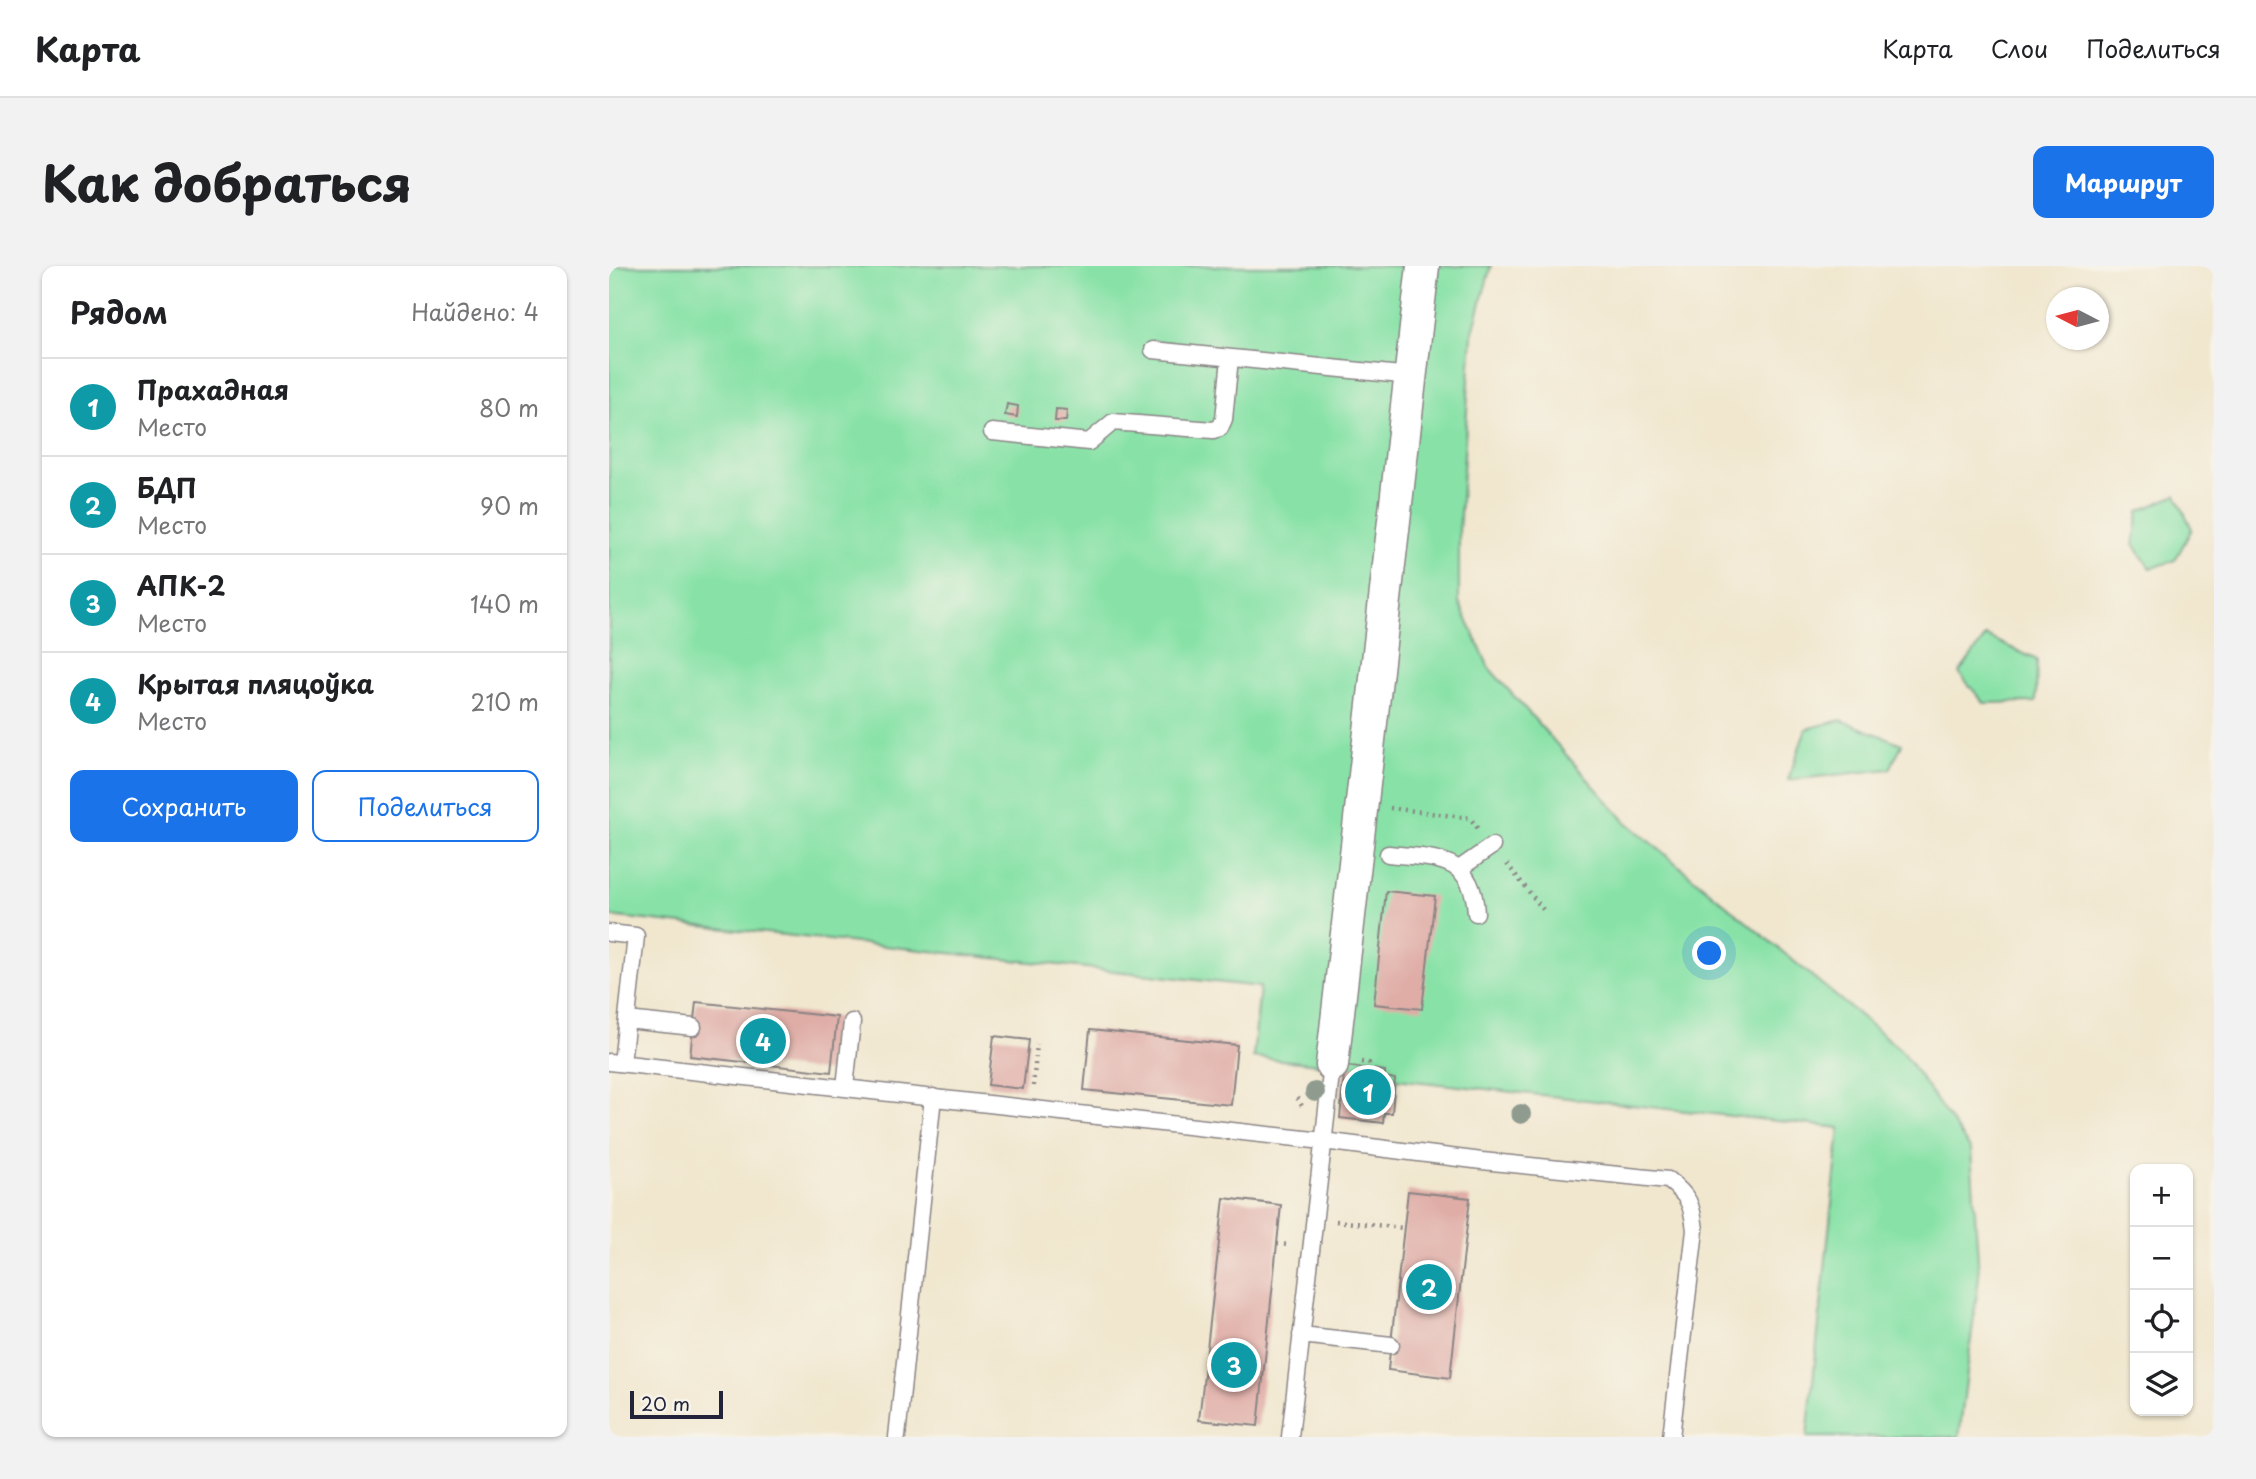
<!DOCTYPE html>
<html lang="ru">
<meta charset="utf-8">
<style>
:root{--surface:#fff;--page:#f2f2f2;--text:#202124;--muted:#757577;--line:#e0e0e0;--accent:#1a73e8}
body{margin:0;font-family:"Playpen Sans",sans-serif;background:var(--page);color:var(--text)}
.controls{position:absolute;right:21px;bottom:21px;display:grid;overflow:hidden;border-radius:14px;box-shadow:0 2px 5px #0004}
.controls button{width:63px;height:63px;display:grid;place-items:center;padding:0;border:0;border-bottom:2px solid var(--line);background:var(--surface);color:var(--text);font:35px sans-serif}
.compass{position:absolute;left:1437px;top:21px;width:63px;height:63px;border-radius:50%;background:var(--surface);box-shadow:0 2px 5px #0004;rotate:276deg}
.scale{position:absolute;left:21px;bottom:18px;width:93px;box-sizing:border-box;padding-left:7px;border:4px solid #22223b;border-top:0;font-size:19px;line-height:24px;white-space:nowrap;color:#22223b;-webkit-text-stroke:5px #f7f3e8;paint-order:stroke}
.you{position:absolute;left:1101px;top:688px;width:24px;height:24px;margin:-18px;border:5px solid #fff;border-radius:50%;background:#1a73e8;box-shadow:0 0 0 10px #1a73e833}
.badge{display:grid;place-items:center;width:46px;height:46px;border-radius:50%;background:var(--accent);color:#fff;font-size:23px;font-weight:700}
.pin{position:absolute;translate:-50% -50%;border:4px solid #fff;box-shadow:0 2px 7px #0006}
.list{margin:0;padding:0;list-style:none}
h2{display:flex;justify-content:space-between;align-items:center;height:91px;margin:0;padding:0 28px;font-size:30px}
h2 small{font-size:23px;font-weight:400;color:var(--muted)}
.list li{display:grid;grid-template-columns:46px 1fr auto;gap:21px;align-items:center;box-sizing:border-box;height:98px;padding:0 28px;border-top:2px solid var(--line)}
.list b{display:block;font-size:26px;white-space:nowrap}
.list p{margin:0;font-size:23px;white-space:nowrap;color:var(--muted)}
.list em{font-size:23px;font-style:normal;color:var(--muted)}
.actions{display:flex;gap:14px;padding:21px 28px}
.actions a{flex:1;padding:16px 0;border:2px solid var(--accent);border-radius:14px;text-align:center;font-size:24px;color:var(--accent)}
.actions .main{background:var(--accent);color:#fff}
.icon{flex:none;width:38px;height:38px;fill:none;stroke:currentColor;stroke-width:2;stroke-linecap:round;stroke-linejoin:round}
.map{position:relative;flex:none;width:1605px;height:1171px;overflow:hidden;border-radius:14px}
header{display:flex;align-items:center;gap:42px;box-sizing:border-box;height:98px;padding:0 35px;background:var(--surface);border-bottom:2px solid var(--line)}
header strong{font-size:33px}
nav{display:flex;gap:38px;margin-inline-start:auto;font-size:24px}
.intro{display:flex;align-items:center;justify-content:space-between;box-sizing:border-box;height:168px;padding:0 42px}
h1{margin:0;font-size:49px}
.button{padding:18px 32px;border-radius:14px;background:var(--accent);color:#fff;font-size:24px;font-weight:700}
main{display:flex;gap:42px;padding:0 42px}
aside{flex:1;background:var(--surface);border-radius:14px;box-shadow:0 2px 5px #0004}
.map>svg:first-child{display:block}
.green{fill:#88e2a7;stroke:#558271;stroke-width:2}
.building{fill:#dfaca6}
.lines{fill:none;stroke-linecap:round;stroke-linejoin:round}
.lane-casing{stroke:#8a8485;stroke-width:19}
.street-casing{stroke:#8a8485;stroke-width:35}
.path{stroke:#8a8485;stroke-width:4.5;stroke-dasharray:2 5;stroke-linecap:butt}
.lane{stroke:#fff;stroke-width:16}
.street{stroke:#fff;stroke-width:32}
.tree{fill:#909b8f}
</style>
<header>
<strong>Карта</strong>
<nav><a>Карта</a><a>Слои</a><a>Поделиться</a></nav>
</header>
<div class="intro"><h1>Как добраться</h1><a class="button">Маршрут</a></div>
<main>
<aside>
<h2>Рядом<small>Найдено: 4</small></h2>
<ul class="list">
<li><span class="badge" style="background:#0f9aa8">1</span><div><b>Прахадная</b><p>Место</p></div><em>80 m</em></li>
<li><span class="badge" style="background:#0f9aa8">2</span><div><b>БДП</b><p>Место</p></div><em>90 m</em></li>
<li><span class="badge" style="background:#0f9aa8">3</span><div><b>АПК-2</b><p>Место</p></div><em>140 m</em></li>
<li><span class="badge" style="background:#0f9aa8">4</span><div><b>Крытая пляцоўка</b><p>Место</p></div><em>210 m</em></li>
</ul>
<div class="actions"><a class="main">Сохранить</a><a>Поделиться</a></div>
</aside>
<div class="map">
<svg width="1605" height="1171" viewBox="0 0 1605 1171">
<rect width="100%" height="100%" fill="#f7f3e8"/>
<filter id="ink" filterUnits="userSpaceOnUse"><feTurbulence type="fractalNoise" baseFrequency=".0143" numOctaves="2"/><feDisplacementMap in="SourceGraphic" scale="14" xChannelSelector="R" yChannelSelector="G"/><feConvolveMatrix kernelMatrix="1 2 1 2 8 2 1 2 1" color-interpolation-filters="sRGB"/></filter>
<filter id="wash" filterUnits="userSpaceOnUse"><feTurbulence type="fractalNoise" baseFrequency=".00686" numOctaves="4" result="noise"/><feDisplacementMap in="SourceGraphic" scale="28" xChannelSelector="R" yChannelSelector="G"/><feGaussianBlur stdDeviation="1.57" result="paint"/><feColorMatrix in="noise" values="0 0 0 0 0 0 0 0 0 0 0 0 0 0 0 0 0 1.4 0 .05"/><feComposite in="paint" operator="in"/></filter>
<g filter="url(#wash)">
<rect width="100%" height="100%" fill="#f1e7cf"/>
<path class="green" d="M0 0H882L863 69 850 265V336L880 402 1017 556 1292 784 1362 884 1370 1010 1350 1171H1198L1231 862 786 813 776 811V805L644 791 651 721 0 650Z
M1567 229 1583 263 1566 294 1541 303 1525 278 1530 245Z
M1377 370 1428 394 1427 436 1375 437 1350 407Z
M1232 454 1293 478 1281 503 1179 514 1197 463Z"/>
<g id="blocks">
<path class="building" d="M398 138 409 140 408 151 396 149Z
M447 143 458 144 457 155H446Z
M777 625 826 630 813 743 765 738Z
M87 736 228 751 222 806 81 790Z
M481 764 628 779 622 839 475 824Z
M385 770 420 774 414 823 379 819Z
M736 800 776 805V811L786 813 783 847H775L774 857 731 852Z
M799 925 861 932 841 1112 779 1104Z
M615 932 672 939 649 1160 590 1154Z"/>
</g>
</g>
<g filter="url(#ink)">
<use href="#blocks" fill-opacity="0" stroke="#8a8485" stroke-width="2"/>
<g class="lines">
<g class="lane-casing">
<path id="lane" d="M544 84 802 110
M383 166 480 176 504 156 604 164 611 162 615 153 621 92
M779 588C825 593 864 588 867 647
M850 603 883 580
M0 667 27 670 13 797
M18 754 84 761
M0 796 714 875 873 895 1059 914C1080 930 1083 938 1086 964L1062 1171
M236 821 243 756
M692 1069 782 1079
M288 1171 324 831
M681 1171 723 799"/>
</g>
<g class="street-casing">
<path id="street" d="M723 799 814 0"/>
</g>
<path class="path" d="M781 542 861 552 870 564
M898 598 936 646
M752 796 760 797V803
M424 820 428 778
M688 832 695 843
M727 955 795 962
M668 978 680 979"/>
<use href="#lane" class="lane"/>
<use href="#street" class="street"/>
</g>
<g class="tree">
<circle cx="706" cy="826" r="10"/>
<circle cx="912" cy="848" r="10"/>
</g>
</g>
</svg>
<div class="controls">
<button>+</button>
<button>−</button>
<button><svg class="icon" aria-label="locate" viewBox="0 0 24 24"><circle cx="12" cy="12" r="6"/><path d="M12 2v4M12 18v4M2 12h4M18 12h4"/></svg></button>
<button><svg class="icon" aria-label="layers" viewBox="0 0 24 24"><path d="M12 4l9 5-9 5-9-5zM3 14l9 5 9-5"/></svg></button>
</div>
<svg class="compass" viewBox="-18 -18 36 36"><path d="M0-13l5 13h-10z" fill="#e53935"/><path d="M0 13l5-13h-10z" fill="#757577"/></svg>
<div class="scale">20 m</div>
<div class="you"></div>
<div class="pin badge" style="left:759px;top:826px;background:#0f9aa8">1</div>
<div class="pin badge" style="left:820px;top:1021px;background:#0f9aa8">2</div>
<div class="pin badge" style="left:625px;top:1099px;background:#0f9aa8">3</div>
<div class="pin badge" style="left:154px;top:775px;background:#0f9aa8">4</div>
</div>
</main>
